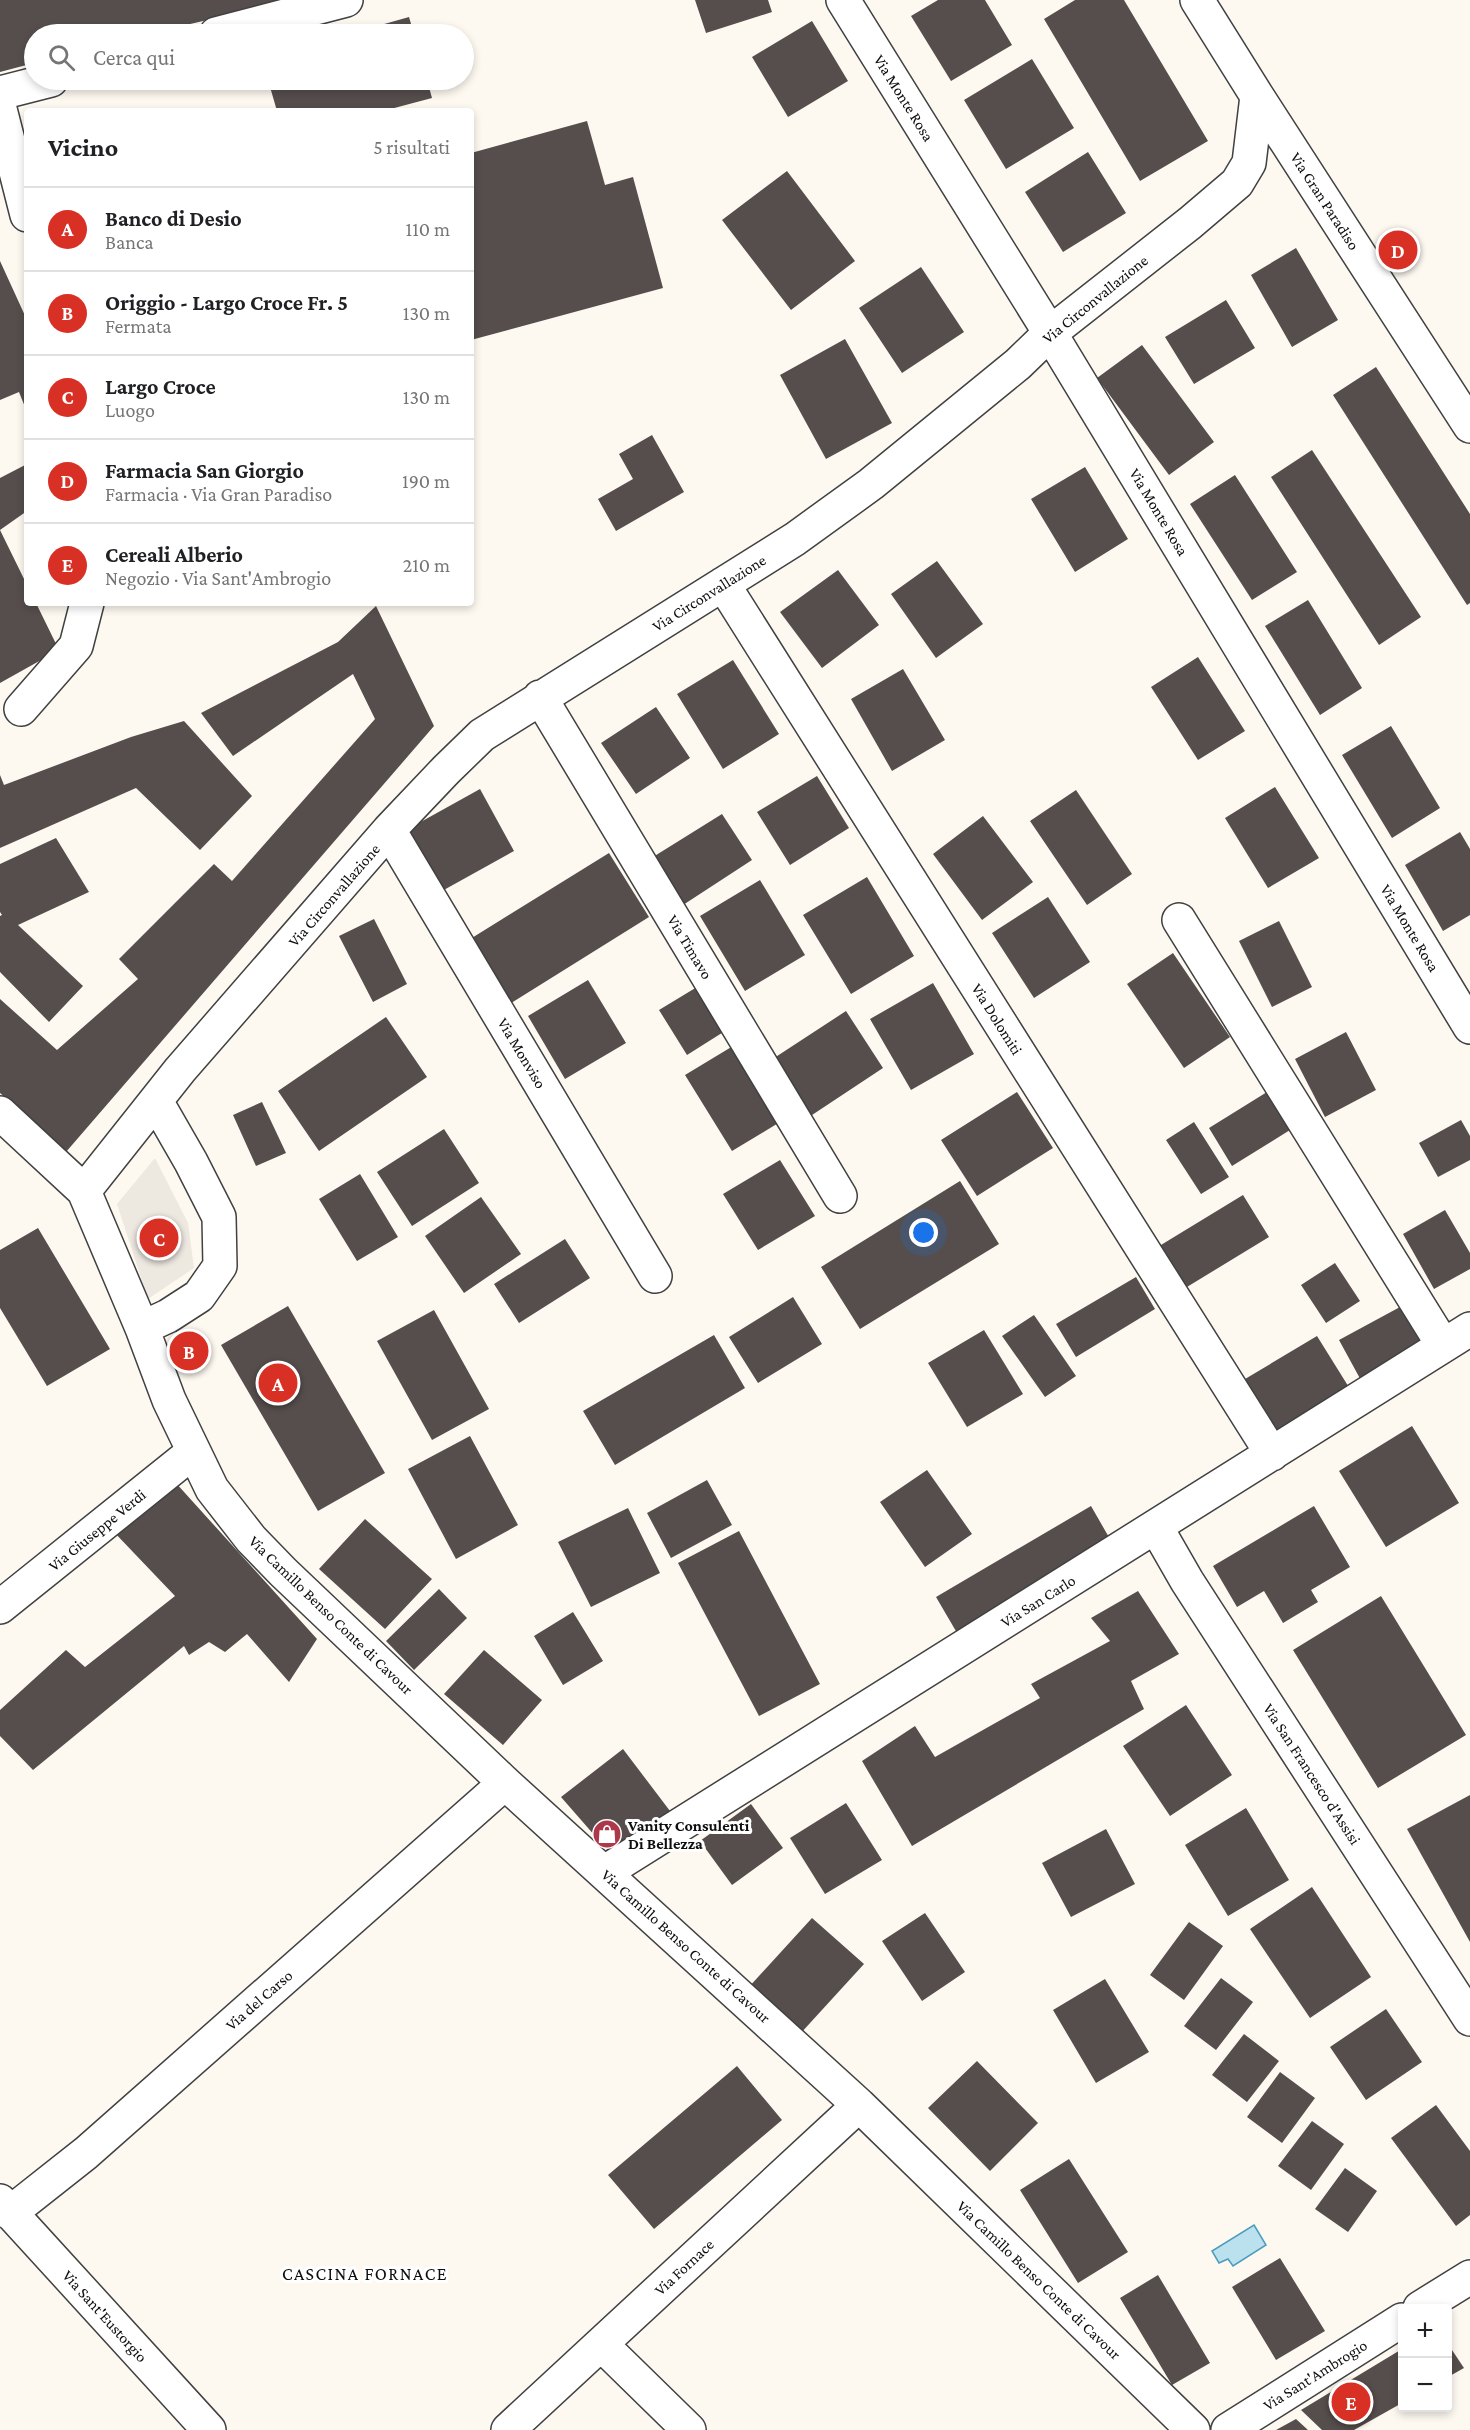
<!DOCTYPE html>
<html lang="it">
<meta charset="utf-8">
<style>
:root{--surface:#fff;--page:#f2f2f2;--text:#202124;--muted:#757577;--line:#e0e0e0;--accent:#d93025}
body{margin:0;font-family:"Crimson Pro",serif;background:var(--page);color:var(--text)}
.controls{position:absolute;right:18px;bottom:18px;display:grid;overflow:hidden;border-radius:6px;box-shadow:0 3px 9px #0003}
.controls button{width:54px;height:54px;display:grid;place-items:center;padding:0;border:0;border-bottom:2px solid var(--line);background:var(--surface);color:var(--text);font:30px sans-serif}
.you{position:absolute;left:924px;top:1233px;width:21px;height:21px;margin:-15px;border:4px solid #fff;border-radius:50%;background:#1a73e8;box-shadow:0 0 0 9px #1a73e833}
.badge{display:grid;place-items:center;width:39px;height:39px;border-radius:50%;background:var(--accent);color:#fff;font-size:20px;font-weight:700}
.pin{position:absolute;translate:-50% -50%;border:3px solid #fff;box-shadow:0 2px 6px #0006}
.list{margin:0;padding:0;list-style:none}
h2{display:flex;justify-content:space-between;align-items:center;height:78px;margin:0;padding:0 24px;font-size:26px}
h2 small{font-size:20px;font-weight:400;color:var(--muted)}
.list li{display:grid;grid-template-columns:39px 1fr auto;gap:18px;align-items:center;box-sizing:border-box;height:84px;padding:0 24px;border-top:2px solid var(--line)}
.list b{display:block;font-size:22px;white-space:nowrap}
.list p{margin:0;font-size:20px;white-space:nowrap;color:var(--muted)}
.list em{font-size:20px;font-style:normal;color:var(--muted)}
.icon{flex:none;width:33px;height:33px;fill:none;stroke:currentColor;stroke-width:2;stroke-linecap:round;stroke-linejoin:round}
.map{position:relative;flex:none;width:1470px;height:2430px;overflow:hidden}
.search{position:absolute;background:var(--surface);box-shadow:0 3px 9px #0003;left:24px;top:24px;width:450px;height:66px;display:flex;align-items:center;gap:15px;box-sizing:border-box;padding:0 21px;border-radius:33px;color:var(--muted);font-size:22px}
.panel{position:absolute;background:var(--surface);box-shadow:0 3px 9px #0003;left:24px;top:108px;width:450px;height:498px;border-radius:6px}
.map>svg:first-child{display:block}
.plaza{fill:#ede8e0}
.water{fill:#bce1ee;stroke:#4c9cbc;stroke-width:1.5}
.building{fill:#554e4c}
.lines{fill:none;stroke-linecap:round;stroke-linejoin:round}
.minor-casing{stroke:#414141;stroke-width:36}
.minor{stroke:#fff;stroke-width:33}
.labels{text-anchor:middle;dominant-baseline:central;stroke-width:6;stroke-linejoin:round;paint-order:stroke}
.street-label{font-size:16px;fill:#0e0e0e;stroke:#fff}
.poi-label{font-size:16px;font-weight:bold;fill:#0e0e0e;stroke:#fff;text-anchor:start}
.neighbourhood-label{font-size:18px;letter-spacing:1.5px;fill:#0e0e0e;stroke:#fff}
</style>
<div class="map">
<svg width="1470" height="2430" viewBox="0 0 1470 2430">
<rect width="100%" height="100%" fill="#fdf9f1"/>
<path class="plaza" d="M155 1158 188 1223 194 1268 148 1299 117 1204Z"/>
<path class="water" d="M1254 2225 1266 2245 1233 2266 1228 2259 1219 2263 1212 2251Z"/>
<path class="building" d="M0 0H279L281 3 147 34H34V63L0 72Z
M695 0H768L772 12 706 33Z
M938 0H985L1012 45 951 81 911 16Z
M1075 0H1124L1208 141 1140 181 1044 19Z
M409 17 414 34H349Z
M812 21 848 81 788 117 752 57Z
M1032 59 1074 128 1006 169 964 100Z
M268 80H427L432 98 383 111H277Z
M587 121 605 185 633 177 663 288 471 340V153Z
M1088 152 1126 213 1063 252 1025 192Z
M787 171 855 261 791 310 722 220Z
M1296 248 1338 320 1292 347 1251 275Z
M0 261 27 320V412L19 392 0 400Z
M921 267 964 332 902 373 859 308Z
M1226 300 1255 348 1194 384 1165 337Z
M845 339 892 423 826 459 780 375Z
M1142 345 1214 442 1169 475 1097 378Z
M1376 367 1470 514V603L1467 605 1333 395Z
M652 435 684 492 616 531 598 499 633 479 619 454Z
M1312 450 1421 617 1379 645 1271 477Z
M27 464V511L0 530V478Z
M1085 467 1128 539 1075 572 1031 499Z
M1235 475 1297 572 1252 600 1190 504Z
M0 530 27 585V603H36L59 650 0 683Z
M937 561 983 624 936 658 891 594Z
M838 570 879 625 822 668 780 612Z
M1308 600 1362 688 1320 715 1265 626Z
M376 606 434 726 66 1152 0 1093V999L57 1050 138 979 119 959 214 864 232 881 375 719 353 674 233 756 201 713 338 642Z
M1198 657 1245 731 1198 760 1151 687Z
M733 660 779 734 723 769 677 694Z
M903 669 945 740 892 771 851 699Z
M656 707 690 758 636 794 601 743Z
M184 721 252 796 200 850 136 788 0 848V775L4 785 131 737Z
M1391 726 1440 808 1392 838 1342 755Z
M817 776 849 828 790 865 757 812Z
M1275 787 1319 858 1268 888 1225 818Z
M480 789 514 851 442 891 408 829Z
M1076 790 1132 874 1087 905 1030 821Z
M722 814 752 860 683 905 653 857Z
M983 816 1033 882 982 920 933 854Z
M1460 832 1470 849V915L1443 931 1405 865Z
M56 838 89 892 18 925 83 986 49 1022 0 972V916L2 915 0 912V864Z
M609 853 649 917 508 1005 467 941Z
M867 877 914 956 851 994 803 915Z
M760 880 805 955 745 991 700 916Z
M1048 897 1090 962 1034 998 992 933Z
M374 919 407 984 373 1002 339 936Z
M1279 921 1312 987 1272 1007 1239 941Z
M1173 953 1230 1037 1184 1068 1127 984Z
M588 980 626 1043 565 1079 528 1016Z
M933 983 974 1054 911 1090 870 1019Z
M697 987 725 1031 687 1055 659 1010Z
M846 1011 883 1068 806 1119 768 1062Z
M386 1017 427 1077 319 1151 278 1091Z
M1346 1032 1376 1090 1325 1117 1295 1059Z
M733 1046 780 1122 732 1151 685 1075Z
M1017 1092 1053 1148 977 1196 941 1140Z
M1267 1092 1290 1130 1232 1166 1209 1128Z
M262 1102 286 1153 256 1166 233 1115Z
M1461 1120 1470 1136V1160L1438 1177 1419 1143Z
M1194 1122 1229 1177 1201 1194 1166 1140Z
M444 1129 479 1183 412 1226 377 1172Z
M780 1160 815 1216 758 1250 723 1194Z
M360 1174 398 1237 357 1261 319 1199Z
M960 1181 999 1244 860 1329 821 1267Z
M1243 1195 1269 1237 1182 1290 1156 1248Z
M481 1197 521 1254 464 1293 425 1236Z
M1445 1210 1470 1253V1269L1434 1289 1403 1234Z
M38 1228 110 1349 47 1386 0 1308V1250Z
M565 1239 590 1278 519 1323 494 1284Z
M1335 1263 1360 1301 1326 1323 1301 1285Z
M1136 1277 1155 1309 1076 1357 1056 1324Z
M793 1297 822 1344 758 1383 729 1337Z
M288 1306 385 1473 318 1511 221 1345Z
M1400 1307 1425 1350 1363 1384 1339 1340Z
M434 1310 489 1409 432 1440 377 1341Z
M1034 1315 1076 1376 1045 1397 1002 1336Z
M984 1330 1023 1394 967 1427 928 1363Z
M714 1335 745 1388 615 1465 583 1411Z
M1317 1336 1350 1389 1273 1436 1240 1382Z
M1412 1426 1459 1503 1386 1547 1339 1471Z
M470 1436 518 1525 456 1559 408 1469Z
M927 1470 972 1534 925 1567 880 1502Z
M707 1480 732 1525 671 1558 647 1513Z
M175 1482 317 1639 289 1682 247 1634 225 1652 209 1642 189 1655 184 1646 33 1770 0 1736V1710L66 1650 85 1667 175 1596 112 1530Z
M1091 1506 1114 1546 960 1638 936 1597Z
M1314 1506 1350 1567 1311 1590 1318 1602 1283 1623 1264 1591 1237 1607 1213 1566Z
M628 1508 660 1573 591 1607 558 1542Z
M365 1519 432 1579 385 1629 319 1569Z
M739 1531 820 1684 759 1716 678 1563Z
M439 1589 467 1618 414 1670 386 1641Z
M1138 1591 1179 1654 1131 1681 1144 1709 912 1846 862 1761 915 1726 935 1757 1040 1698 1031 1684 1110 1641 1091 1618Z
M1381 1596 1466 1735 1378 1788 1293 1650Z
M573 1612 603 1661 563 1685 534 1636Z
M484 1650 542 1700 503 1745 444 1694Z
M1186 1705 1232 1775 1170 1816 1123 1746Z
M623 1749 670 1811 609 1852 561 1797Z
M1470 1795V1942L1407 1829Z
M846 1803 882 1860 825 1894 790 1838Z
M751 1804 783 1848 732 1885 700 1841Z
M1246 1808 1289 1880 1228 1916 1185 1845Z
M1106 1829 1135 1884 1071 1917 1042 1863Z
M1312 1887 1371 1977 1310 2018 1250 1929Z
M925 1913 965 1972 922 2001 882 1941Z
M812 1918 864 1964 800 2034 748 1988Z
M1189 1922 1223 1946 1184 2000 1150 1975Z
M1221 1978 1253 2002 1216 2050 1184 2026Z
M1105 1979 1149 2052 1096 2083 1053 2010Z
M1386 2009 1422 2062 1366 2100 1330 2047Z
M1244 2034 1279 2061 1247 2102 1212 2075Z
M977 2061 1038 2123 990 2171 928 2108Z
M737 2066 782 2120 654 2229 608 2175Z
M1280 2072 1315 2098 1282 2143 1247 2117Z
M1436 2105 1470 2151V2215L1456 2226 1391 2138Z
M1312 2121 1344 2144 1311 2190 1278 2166Z
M1069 2159 1128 2252 1078 2283 1020 2190Z
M1345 2168 1377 2191 1348 2232 1315 2209Z
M1280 2258 1325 2331 1276 2360 1232 2287Z
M1158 2275 1210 2363 1172 2385 1120 2298Z
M1448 2344 1464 2368 1448 2377Z
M1402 2349V2403L1354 2430H1322L1301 2410Z
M1296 2419 1308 2430H1276Z"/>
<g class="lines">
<g class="minor-casing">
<path id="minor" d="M843 0 1050 333 1470 1027
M216 34 346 0
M0 93 51 80
M1257 96 1470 426
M0 109 27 215
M723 584 1272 1454
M540 697 840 1196
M21 709 76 646 87 603
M389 830 655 1276
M1179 920 1443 1345
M0 1113 84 1191 142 1328 169 1400 212 1489 251 1539 283 1572 505 1783 859 2105 1193 2430
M84 1191 180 1070 389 830 446 770 482 735 795 539 871 484 1018 364 1050 333 1190 223 1237 183 1249 163 1257 96 1197 0
M142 1328 168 1316 199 1296 220 1266 219 1217 191 1162 156 1101
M1156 1527 1187 1581 1470 2019
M0 1607 193 1452
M605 1872 1470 1329
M0 2201 209 2430
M10 2213 86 2153 505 1783
M1420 2308 1470 2277
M601 2344 689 2430
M508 2430 859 2105
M1228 2430 1402 2320"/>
</g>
<use href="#minor" class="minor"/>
</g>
<defs>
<g id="shop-disc" transform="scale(1.5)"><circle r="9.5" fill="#ac384a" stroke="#fff"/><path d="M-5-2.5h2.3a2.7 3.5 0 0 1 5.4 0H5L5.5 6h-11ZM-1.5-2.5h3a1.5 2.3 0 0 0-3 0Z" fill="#fff"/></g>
</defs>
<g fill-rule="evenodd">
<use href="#shop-disc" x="607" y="1834"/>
</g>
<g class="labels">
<g class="street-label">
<text transform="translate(904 98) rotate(58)">Via Monte Rosa</text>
<text transform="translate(1325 201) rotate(57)">Via Gran Paradiso</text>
<text transform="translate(1095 299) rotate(-39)">Via Circonvallazione</text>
<text transform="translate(1159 512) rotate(59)">Via Monte Rosa</text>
<text transform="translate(709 593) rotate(-32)">Via Circonvallazione</text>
<text transform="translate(334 895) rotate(-49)">Via Circonvallazione</text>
<text transform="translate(1410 928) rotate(59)">Via Monte Rosa</text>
<text transform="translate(690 947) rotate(59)">Via Timavo</text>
<text transform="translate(997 1019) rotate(58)">Via Dolomiti</text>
<text transform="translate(522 1053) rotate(59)">Via Monviso</text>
<text transform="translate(97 1530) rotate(-39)">Via Giuseppe Verdi</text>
<text transform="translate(1038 1601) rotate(-32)">Via San Carlo</text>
<text transform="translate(331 1615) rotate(44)">Via Camillo Benso Conte di Cavour</text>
<text transform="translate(1312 1774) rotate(57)">Via San Francesco d'Assisi</text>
<text transform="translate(686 1946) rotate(42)">Via Camillo Benso Conte di Cavour</text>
<text transform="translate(259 2000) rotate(-41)">Via del Carso</text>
<text transform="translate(684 2267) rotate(-43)">Via Fornace</text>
<text transform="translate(1039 2280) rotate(44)">Via Camillo Benso Conte di Cavour</text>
<text transform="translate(105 2316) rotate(48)">Via Sant'Eustorgio</text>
<text transform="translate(1315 2375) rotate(-32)">Via Sant'Ambrogio</text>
</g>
<g class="poi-label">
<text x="628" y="1825">Vanity Consulenti<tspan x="628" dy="18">Di Bellezza</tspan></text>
</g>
<g class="neighbourhood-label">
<text x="365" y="2274">CASCINA FORNACE</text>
</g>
</g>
</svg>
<div class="controls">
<button>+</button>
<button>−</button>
</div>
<div class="you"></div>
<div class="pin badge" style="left:278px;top:1383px">A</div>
<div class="pin badge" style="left:189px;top:1351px">B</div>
<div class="pin badge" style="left:159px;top:1238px">C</div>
<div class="pin badge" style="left:1398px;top:250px">D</div>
<div class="pin badge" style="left:1351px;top:2402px">E</div>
<div class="search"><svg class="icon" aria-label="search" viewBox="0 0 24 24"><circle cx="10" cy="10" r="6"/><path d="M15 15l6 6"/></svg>Cerca qui</div>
<section class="panel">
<h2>Vicino<small>5 risultati</small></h2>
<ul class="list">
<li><span class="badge">A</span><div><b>Banco di Desio</b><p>Banca</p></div><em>110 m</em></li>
<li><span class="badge">B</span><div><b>Origgio - Largo Croce Fr. 5</b><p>Fermata</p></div><em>130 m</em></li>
<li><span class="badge">C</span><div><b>Largo Croce</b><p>Luogo</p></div><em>130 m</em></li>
<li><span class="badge">D</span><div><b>Farmacia San Giorgio</b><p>Farmacia · Via Gran Paradiso</p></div><em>190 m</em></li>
<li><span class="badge">E</span><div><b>Cereali Alberio</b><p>Negozio · Via Sant'Ambrogio</p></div><em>210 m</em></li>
</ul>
</section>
</div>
